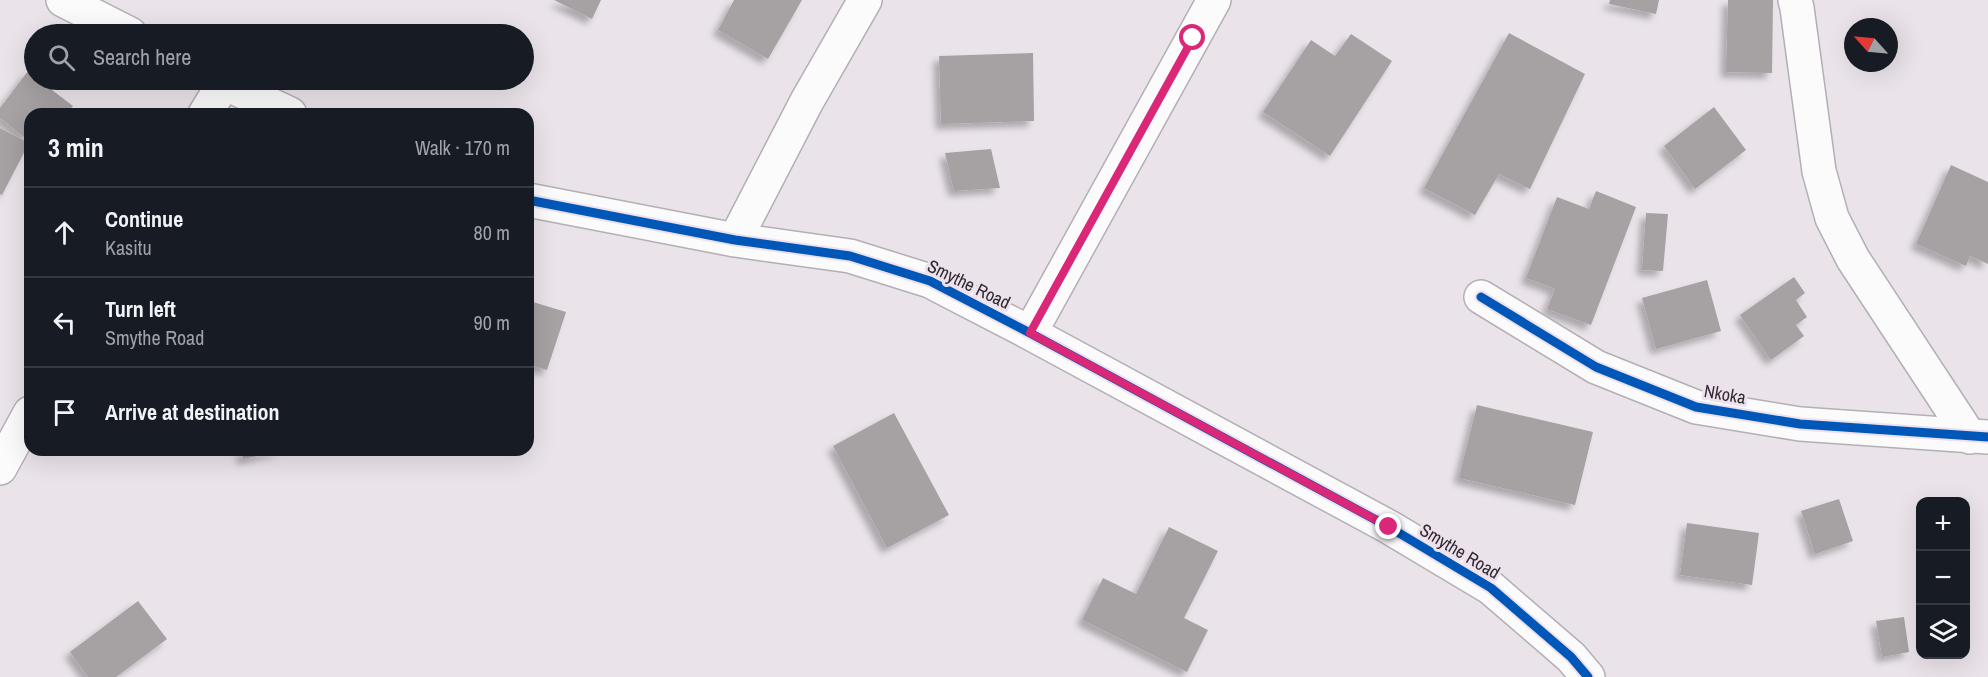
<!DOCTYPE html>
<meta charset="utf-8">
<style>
:root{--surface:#171b24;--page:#242831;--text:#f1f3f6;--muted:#9ea1a6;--line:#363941}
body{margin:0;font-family:"Archivo Narrow",sans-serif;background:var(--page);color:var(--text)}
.controls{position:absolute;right:18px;bottom:18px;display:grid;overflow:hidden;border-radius:12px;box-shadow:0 6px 24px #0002}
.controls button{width:54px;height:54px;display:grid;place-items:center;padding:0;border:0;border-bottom:2px solid var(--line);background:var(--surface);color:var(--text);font:30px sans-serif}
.compass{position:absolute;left:1844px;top:18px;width:54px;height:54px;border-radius:50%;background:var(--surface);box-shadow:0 6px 24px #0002;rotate:297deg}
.stop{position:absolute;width:18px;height:18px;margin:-14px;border:4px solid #db2777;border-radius:50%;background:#fff}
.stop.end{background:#db2777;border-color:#fff;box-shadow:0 2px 6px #0008}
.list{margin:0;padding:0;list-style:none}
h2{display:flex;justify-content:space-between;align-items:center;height:78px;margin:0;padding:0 24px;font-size:26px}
h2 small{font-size:20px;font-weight:400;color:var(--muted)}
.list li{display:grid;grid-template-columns:39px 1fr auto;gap:18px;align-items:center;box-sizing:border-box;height:90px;padding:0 24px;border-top:2px solid var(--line)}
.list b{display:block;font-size:22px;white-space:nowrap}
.list p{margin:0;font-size:20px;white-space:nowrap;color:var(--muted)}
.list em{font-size:20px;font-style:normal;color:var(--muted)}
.icon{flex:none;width:33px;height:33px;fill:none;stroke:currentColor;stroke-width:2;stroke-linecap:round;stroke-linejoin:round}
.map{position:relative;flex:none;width:1988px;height:677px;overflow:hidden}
.search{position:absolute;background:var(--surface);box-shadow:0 6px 24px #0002;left:24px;top:24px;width:510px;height:66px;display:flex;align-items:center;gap:15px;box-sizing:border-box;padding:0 21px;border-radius:33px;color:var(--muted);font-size:22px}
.panel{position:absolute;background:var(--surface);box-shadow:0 6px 24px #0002;left:24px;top:108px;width:510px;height:348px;border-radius:18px}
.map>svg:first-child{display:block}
.building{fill:#a6a1a2;filter:url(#shadow)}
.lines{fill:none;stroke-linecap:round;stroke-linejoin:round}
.street-casing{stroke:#b4afb4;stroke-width:36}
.street{stroke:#fcfbfc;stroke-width:33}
.cycleway-casing{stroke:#ede1ed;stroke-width:13}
.cycleway{stroke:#0057b8;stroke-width:9}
.route{stroke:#db2777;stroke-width:8}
.labels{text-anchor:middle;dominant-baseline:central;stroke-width:6;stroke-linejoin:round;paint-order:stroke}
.street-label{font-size:18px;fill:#2f2b2f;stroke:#ede1ed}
</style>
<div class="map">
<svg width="1988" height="677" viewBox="0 0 1988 677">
<defs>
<filter id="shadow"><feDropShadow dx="-5.5" dy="5.5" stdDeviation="3" flood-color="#0004"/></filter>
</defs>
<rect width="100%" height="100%" fill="#eae4ea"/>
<path class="building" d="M554 0H601L592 19Z
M734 0H802L768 59 718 30Z
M1610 0H1659L1656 14 1609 4Z
M1728 0H1773L1772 73 1726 72Z
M1509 33 1585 74 1530 189 1499 174 1475 215 1424 188Z
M1351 34 1392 61 1330 156 1263 112 1311 40 1335 56Z
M1033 53 1034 121 941 124 939 56Z
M28 71 34 76V80H39L73 106 66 114H30V142L0 118V108Z
M1714 107 1746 150 1695 189 1664 146Z
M0 128 29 143 2 195 0 194Z
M991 149 1000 188 954 191 945 153Z
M1951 165 1988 182V264L1970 256 1966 266 1916 244Z
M1596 191 1636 207 1591 325 1547 309 1555 289 1526 278 1557 197 1589 209Z
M1646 213 1668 214 1663 271 1642 270Z
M1794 277 1805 293 1796 300 1807 317 1796 325 1804 336 1771 360 1740 315Z
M1707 280 1721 331 1656 349 1642 298Z
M533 302 566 312 547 370 528 364V318Z
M1477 405 1593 432 1575 505 1459 478Z
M894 413 949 515 887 548 833 446Z
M241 450H281V451L243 459Z
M1839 499 1853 541 1815 554 1801 511Z
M1687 523 1759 533 1752 585 1680 575Z
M1169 527 1218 551 1184 618 1208 630 1187 672 1082 620 1103 578 1136 594Z
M138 601 167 639 116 677H88L70 652Z
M1904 617 1909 652 1882 657 1876 621Z"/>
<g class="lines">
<g class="street-casing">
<path id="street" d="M63 0 130 34
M1795 0 1797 8 1819 171 1832 218 1853 259 1970 437
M218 80 290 114
M205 114 224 83
M528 200 735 240 850 256 930 281 1030 333 1389 527 1491 588 1571 657 1588 677
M735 240 807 101 865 0
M1481 297 1596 367 1696 407 1800 424 1988 437
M1030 333 1214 0
M0 468 30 413"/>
</g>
<use href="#street" class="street"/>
<g class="cycleway-casing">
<path id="cycleway" d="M528 200 735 240 850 256 930 281 1030 333 1389 527 1491 588 1571 657 1588 677
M1481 297 1596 367 1696 407 1800 424 1988 437"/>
</g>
<use href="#cycleway" class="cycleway"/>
</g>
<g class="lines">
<path class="route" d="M1193 38 1030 333 1389 527"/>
</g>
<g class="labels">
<g class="street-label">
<text transform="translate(969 284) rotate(26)">Smythe Road</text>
<text transform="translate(1725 394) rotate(10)">Nkoka</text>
<text transform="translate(1460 551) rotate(31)">Smythe Road</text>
</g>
</g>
</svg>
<div class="controls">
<button>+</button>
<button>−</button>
<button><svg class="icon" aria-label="layers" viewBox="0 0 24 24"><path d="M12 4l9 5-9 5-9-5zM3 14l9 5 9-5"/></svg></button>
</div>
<svg class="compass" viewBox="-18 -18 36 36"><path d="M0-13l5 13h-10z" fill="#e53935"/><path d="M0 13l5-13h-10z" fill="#9ea1a6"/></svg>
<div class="stop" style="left:1193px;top:38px"></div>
<div class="stop end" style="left:1389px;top:527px"></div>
<div class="search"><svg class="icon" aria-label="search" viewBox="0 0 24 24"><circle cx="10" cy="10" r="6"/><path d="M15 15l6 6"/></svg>Search here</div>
<section class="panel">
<h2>3 min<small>Walk · 170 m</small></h2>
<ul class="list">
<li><svg class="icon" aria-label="ahead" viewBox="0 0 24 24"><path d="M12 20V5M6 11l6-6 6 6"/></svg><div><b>Continue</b><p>Kasitu</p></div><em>80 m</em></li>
<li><svg class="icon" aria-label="left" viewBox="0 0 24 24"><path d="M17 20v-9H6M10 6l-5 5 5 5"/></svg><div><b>Turn left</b><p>Smythe Road</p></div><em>90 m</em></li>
<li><svg class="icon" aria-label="arrive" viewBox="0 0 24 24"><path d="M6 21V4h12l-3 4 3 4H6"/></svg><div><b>Arrive at destination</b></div></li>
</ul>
</section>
</div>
